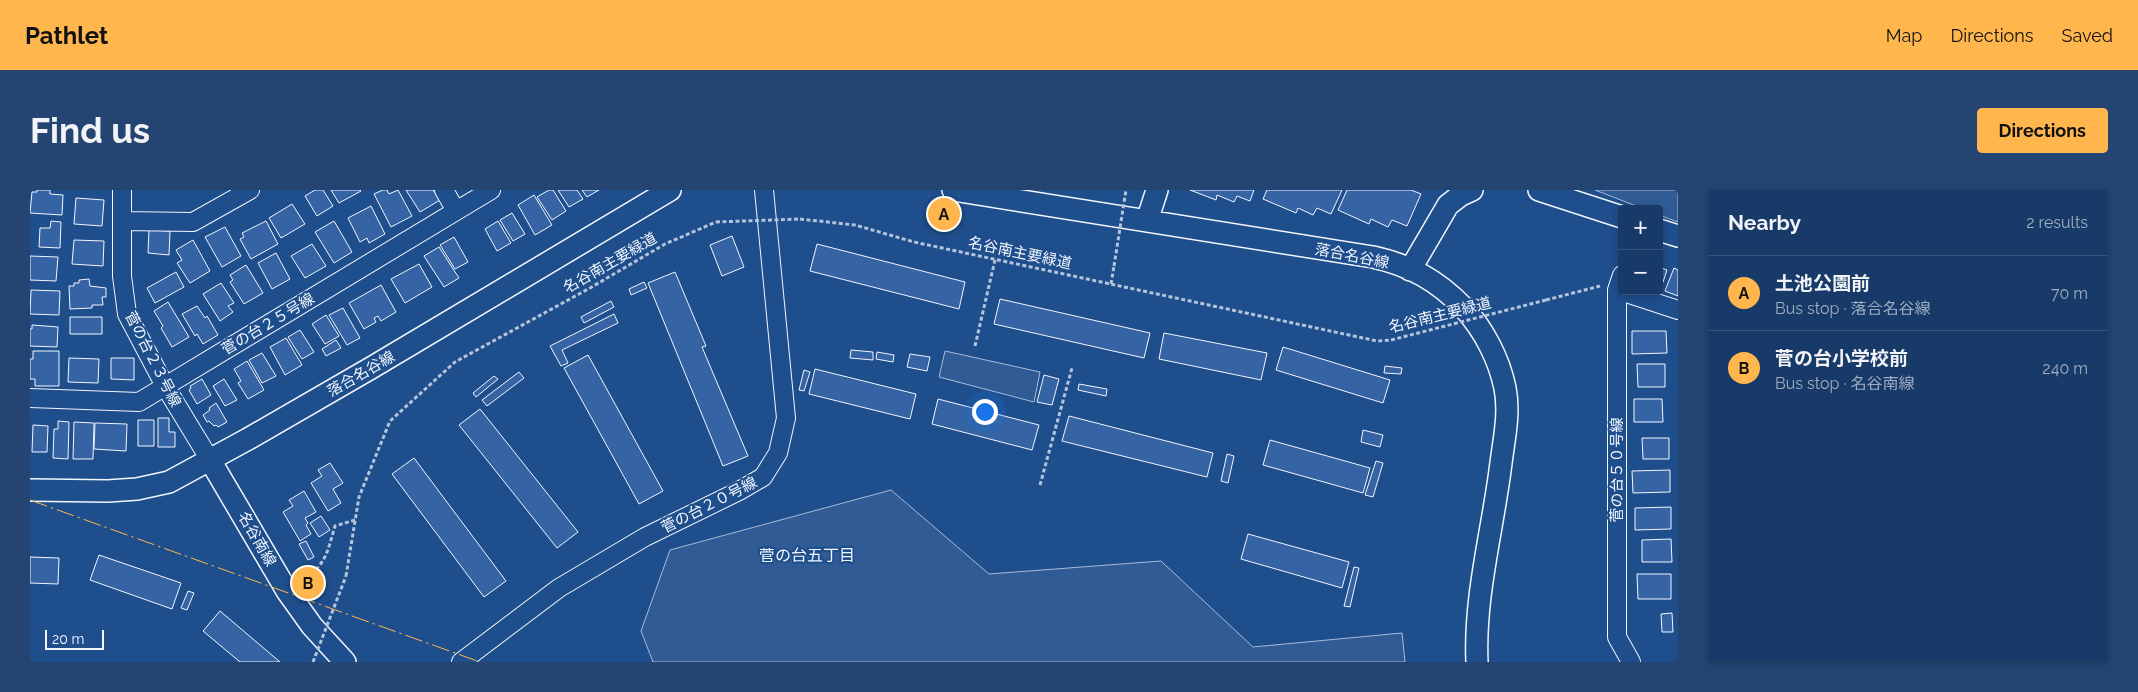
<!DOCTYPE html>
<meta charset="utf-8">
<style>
:root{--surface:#173a69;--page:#244571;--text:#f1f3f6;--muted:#9eadc0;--line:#36547d;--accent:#ffb74d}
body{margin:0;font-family:Raleway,"Noto Sans JP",sans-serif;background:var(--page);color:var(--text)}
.controls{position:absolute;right:15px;top:15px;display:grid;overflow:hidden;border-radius:5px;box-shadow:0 2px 8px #0003}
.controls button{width:45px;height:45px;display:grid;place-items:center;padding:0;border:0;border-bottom:1px solid var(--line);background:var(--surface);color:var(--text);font:25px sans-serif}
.scale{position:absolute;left:15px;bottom:12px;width:59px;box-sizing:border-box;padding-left:5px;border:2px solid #f2f6ff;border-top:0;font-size:14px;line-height:18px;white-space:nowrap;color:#f2f6ff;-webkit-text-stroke:4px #1f4e8c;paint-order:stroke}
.you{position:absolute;left:954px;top:221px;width:18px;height:18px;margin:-12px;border:4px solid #fff;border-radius:50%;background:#1a73e8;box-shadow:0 0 0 8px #1a73e833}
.badge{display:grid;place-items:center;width:32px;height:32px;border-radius:50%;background:var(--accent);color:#111;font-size:16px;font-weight:700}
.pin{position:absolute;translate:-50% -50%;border:2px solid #fff;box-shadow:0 1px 5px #0006}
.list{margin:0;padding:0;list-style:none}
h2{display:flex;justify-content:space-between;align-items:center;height:65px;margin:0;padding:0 20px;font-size:21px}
h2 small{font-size:16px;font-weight:400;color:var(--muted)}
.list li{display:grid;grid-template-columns:32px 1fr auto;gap:15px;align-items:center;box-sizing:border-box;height:75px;padding:0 20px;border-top:1px solid var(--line)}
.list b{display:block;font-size:19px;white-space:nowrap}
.list p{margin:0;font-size:16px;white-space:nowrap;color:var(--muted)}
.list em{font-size:16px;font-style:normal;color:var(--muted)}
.map{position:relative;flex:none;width:1648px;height:472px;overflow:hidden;border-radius:5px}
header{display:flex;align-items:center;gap:30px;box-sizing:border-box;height:70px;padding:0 25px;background:var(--accent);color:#111}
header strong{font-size:24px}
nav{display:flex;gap:28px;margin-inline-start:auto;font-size:18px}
.intro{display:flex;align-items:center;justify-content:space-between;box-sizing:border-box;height:120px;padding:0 30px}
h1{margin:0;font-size:35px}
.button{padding:12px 22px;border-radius:5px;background:var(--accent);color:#111;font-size:18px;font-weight:700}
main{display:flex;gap:30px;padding:0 30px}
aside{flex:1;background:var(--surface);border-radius:5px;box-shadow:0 2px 8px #0003}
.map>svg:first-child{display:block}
.built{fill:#305b95;stroke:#a8bbd7}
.building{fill:#3563a3;stroke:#f2f6ff}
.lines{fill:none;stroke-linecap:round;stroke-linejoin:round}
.minor-casing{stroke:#f2f6ff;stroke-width:20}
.tertiary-casing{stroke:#f2f6ff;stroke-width:24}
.path{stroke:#b3c4dc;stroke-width:3;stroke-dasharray:4 2.5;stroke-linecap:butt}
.minor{stroke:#1f4e8c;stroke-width:18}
.tertiary{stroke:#1f4e8c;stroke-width:21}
.path-bridge{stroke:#b3c4dc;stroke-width:3;stroke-dasharray:4 2.5;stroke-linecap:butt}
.power{stroke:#ffb74d;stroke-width:1;stroke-dasharray:18 4 2.5 4;stroke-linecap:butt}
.labels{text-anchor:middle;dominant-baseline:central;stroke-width:4;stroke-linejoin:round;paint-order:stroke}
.street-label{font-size:15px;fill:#f2f6ff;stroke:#1f4e8c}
.neighbourhood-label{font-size:16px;fill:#f2f6ff;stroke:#1f4e8c}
</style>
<header>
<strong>Pathlet</strong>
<nav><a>Map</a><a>Directions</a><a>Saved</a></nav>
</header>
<div class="intro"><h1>Find us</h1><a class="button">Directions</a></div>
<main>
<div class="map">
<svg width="1648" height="472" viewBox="0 0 1648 472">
<rect width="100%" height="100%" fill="#1f4e8c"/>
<path class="built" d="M1565 0H1648V32L1629 25V19H1614Z
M915 161 1010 182 1004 212 909 187Z
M861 300 959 384 1131 371 1223 457 1372 443 1375 472H623L611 441 640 360Z"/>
<path class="building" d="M7 0H20V4L33 5 32 25 0 23 2 2H7Z
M285 0H293L303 16 287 26 275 6Z
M301 0H330L331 1 309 13Z
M353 0H357L359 4 368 0 382 26 361 37 344 4Z
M376 0H403L410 10 390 22Z
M519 0H523L536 21 522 30 507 7Z
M528 0H547L553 9 539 17Z
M552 0H569L557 7Z
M1160 0H1224L1220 11 1207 6 1204 12 1187 5 1186 10Z
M1237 0H1312L1301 24 1287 18 1283 25 1268 18 1266 23 1233 9Z
M1317 0H1381L1391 4 1377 36 1362 30 1358 37 1341 29 1339 34 1308 20Z
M504 5 522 35 505 45 488 15Z
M46 8 74 10 72 36 44 34Z
M262 14 275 34 251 48 239 28Z
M341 16 355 44 339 53 337 48 330 52 318 28Z
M482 23 495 44 483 51 470 30Z
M21 31 31 32 30 58 9 57 10 38H20Z
M236 31 248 54 221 69 210 49 214 47 212 43Z
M304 31 322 62 304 73 285 42Z
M468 31 481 53 467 61 455 39Z
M195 37 211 66 192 77 175 47Z
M119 40 140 41 139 65 118 63Z
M702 46 714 77 692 86 680 55Z
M424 47 438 72 425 79 410 55Z
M44 50 74 51 73 76 42 74Z
M163 50 180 81 160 93 147 73 152 70 146 60Z
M282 54 296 76 275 88 261 66Z
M787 54 935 92 929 119 780 81Z
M409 57 429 88 414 97 394 66Z
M246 63 260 89 242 99 228 73Z
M0 66 28 67 26 91 0 90Z
M389 74 402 97 375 113 361 89Z
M216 75 233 103 214 114 200 92 203 90 200 85Z
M1629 77 1637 80 1630 101H1629Z
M1644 78 1648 80V106L1635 101Z
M146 82 154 97 125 113 117 98Z
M645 82 676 156 672 157 718 266 693 276 618 93Z
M59 89 60 96 76 98V107H72L73 115H62V118L40 119 39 96H44V93H49V90Z
M614 92 617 98 601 105 599 99Z
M191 93 204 113 198 116 203 122 190 131 173 104Z
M351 95 366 122 351 131 348 126 344 128 346 132 334 139 319 113Z
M1 100 30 101 29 125 0 124Z
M970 109 1120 143 1114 168 964 134Z
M581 111 584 117 554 133 551 127Z
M138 112 159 147 142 157 131 138 133 136 124 121Z
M167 116 175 128 177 126 188 145 173 154 167 144 165 146 152 124Z
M313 118 330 148 317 155 299 125Z
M584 124 588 133 532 160 538 173 531 176 520 156Z
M296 125 309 146 295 154 282 134Z
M40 127H72V144H40Z
M2 135 28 137 27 157 0 156V139H2Z
M270 140 284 162 272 169 258 147Z
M1602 141H1636L1637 163 1602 164Z
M1134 143 1237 163 1231 190 1129 169Z
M256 148 272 175 255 185 240 157Z
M306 150 311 158 296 166 292 159Z
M1253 157 1360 190 1353 213 1246 180Z
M821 160 843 162V170L820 168Z
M3 161H29V196H5V189H0V169H3Z
M847 162 864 165 863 172 846 169Z
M232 163 246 186 232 193 219 170Z
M880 164 900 167 897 181 877 177Z
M558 165 633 301 609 314 534 178Z
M39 168 69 169 68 193 38 192Z
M81 168H104V190L81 189Z
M217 171 234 200 218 209 208 193 211 191 204 179Z
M1607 174H1635V197H1608Z
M1355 176 1372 178 1371 184 1354 183Z
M785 179 886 204 880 229 779 204Z
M774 180 780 182 774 201 769 200Z
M489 182 494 188 457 216 452 210Z
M1014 185 1029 189 1022 215 1007 212Z
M464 186 468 189 446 207 443 203Z
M172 189 181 205 167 214 159 200 161 198 160 196Z
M194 189 207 210 195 216 183 196Z
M1049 194 1077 199 1076 206 1048 200Z
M908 209 1009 235 1002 260 902 234Z
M1604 209H1632L1633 232H1604Z
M186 213 197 232 188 237 186 235 184 236 179 231 177 232 173 225 180 220 179 218Z
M450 219 548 342 527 358 429 235Z
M1039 226 1183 263 1177 287 1032 251Z
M128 228H139V242H145V257H128Z
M108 230H124V256H108Z
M28 231 39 232 38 269 23 268 24 239H28Z
M44 232 64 233 63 269H43Z
M65 233 97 234 96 261 64 259Z
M3 235 18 236 17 262H2Z
M1333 240 1353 245 1350 257 1331 252Z
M1612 248H1639V269H1613Z
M1240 250 1340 278 1333 303 1233 275Z
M1197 264 1204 266 1198 293 1191 291Z
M384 268 476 391 454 407 362 284Z
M1346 271 1353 273 1343 307 1335 305Z
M300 273 313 293 303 299 311 313 298 321 281 293 292 286 288 280Z
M1640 280V302L1603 303 1602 281Z
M274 301 286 322 275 328 278 333 276 335 281 344 270 351 253 322 263 316 259 310Z
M1641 317V339L1605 340V318Z
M291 326 300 340 289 347 280 333Z
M1218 344 1319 372 1312 398 1211 369Z
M1641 349 1642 372H1612V350Z
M276 351 284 367 278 370 269 354Z
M69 365 151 393 142 419 60 390Z
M0 367 29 368 28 394 0 393Z
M1324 377 1329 378 1320 417 1314 416Z
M1607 384H1641V409H1608Z
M158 401 164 403 157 420 151 418Z
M190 421 250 472H210L173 441Z
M1642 423 1643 442H1632L1631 424Z"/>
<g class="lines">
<g class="minor-casing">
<path id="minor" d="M92 0V86L97 124 135 196 180 270
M414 0 426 21
M93 31 163 32 220 0
M1592 85 1587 100V447L1601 472
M1587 100 1648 120
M0 208 109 212 461 0
M431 472 529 398 615 347 709 301 733 287 748 263 756 228 734 0"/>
</g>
<g class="tertiary-casing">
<path id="tertiary" d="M923 0 1343 67C1380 75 1408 91 1434 118 1454 140 1469 169 1475 198 1480 223 1474 249 1471 273 1463 339 1444 406 1447 472
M1509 0 1592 27
M1117 31 1127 0
M1629 40 1648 46
M1380 80 1418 15 1431 5 1442 0
M180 270 257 401 282 436 315 472
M0 300 78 301 107 299 139 292 218 249 341 178 640 0"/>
</g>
<path class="path" d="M770 29 825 35 884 52 1347 151 1361 150
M1081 94 1084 76
M1516 110 1570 96
M945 156 965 70
M1010 295 1042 178
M316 386 329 307 360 231 425 172 560 98 635 54 686 32
M276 388C297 373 298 359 305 336L325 330"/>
<use href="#minor" class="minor"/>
<use href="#tertiary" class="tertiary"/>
<path class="path-bridge" d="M686 32 770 29
M1084 76 1096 0
M1361 150 1516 110
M283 472 316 386"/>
<path class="power" d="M0 310 450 472"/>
</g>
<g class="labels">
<g class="street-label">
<text transform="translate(990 63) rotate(12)">名谷南主要緑道</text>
<text transform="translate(1322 66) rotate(11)">落合名谷線</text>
<text transform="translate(580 73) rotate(-30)">名谷南主要緑道</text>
<text transform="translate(1410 125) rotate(-14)">名谷南主要緑道</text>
<text transform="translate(238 134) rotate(-31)">菅の台２５号線</text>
<text transform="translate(123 169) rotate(63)">菅の台２３号線</text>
<text transform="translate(331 184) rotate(-30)">落合名谷線</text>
<text transform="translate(1587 280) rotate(-90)">菅の台５０号線</text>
<text transform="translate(679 315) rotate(-27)">菅の台２０号線</text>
<text transform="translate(227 349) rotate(60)">名谷南線</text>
</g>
<g class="neighbourhood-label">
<text x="777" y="365">菅の台五丁目</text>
</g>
</g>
</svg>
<div class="controls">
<button>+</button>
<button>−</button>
</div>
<div class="scale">20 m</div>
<div class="you"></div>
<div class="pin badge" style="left:914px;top:24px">A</div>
<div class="pin badge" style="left:278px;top:393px">B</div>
</div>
<aside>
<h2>Nearby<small>2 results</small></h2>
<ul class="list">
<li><span class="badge">A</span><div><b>土池公園前</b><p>Bus stop · 落合名谷線</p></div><em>70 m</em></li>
<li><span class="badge">B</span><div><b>菅の台小学校前</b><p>Bus stop · 名谷南線</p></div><em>240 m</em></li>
</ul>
</aside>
</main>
